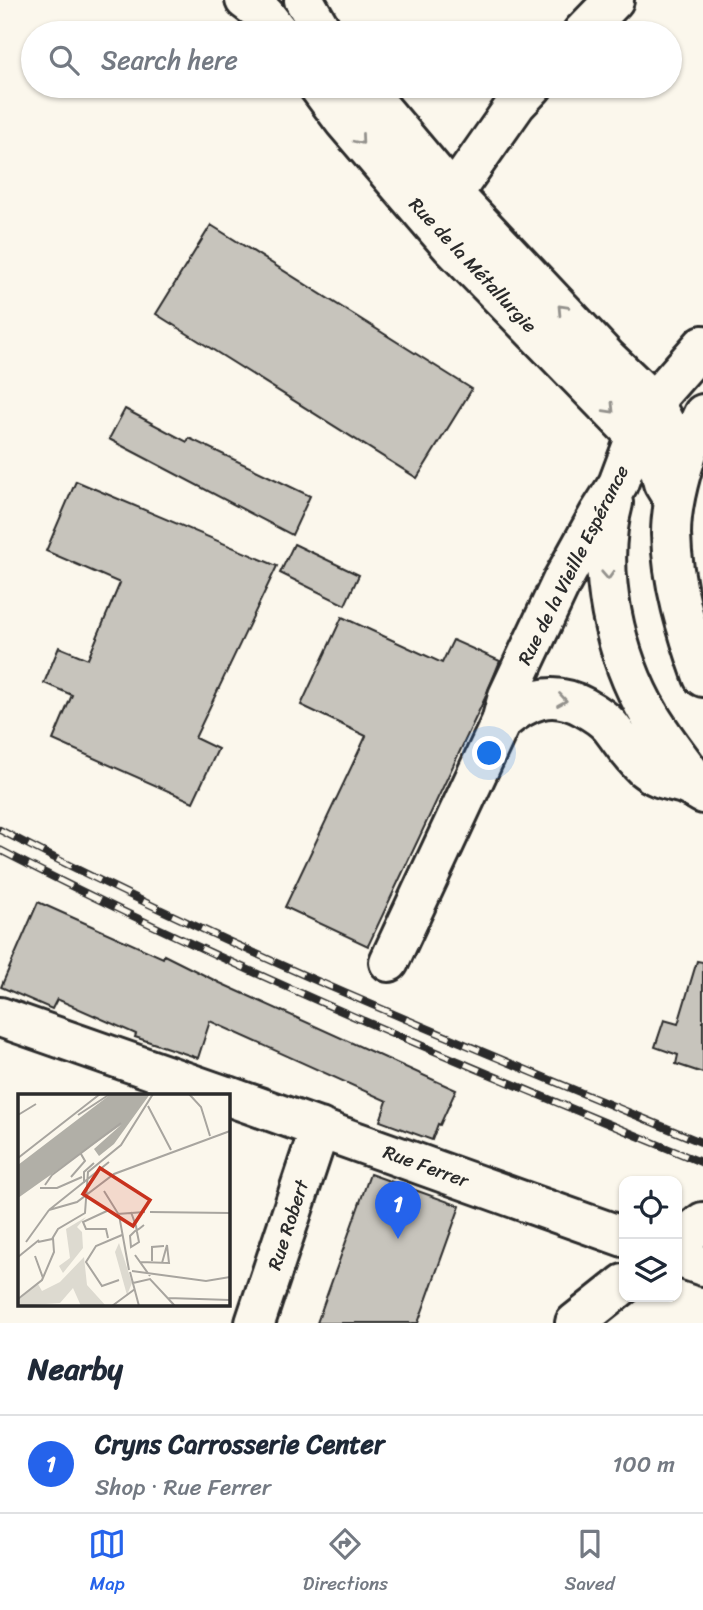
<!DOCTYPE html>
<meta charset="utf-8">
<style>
:root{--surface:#fff;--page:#f2f2f3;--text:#1f2937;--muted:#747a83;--line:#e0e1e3;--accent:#2563eb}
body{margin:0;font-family:Sriracha,sans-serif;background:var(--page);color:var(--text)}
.controls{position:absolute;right:21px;bottom:21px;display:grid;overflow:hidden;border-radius:14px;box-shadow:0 2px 5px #0004}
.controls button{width:63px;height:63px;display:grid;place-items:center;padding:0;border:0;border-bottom:2px solid var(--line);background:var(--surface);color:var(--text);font:35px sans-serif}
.you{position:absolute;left:490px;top:754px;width:24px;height:24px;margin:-18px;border:5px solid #fff;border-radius:50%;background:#1a73e8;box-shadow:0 0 0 10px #1a73e833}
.badge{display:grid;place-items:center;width:46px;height:46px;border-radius:50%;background:var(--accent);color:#fff;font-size:23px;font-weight:700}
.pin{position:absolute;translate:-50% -58px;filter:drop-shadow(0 2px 4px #0008)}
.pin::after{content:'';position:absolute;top:37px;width:24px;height:21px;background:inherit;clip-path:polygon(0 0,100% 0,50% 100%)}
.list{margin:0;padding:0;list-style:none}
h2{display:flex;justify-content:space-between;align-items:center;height:91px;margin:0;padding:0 28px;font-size:30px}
h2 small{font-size:23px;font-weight:400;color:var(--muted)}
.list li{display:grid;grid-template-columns:46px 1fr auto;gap:21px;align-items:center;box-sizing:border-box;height:98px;padding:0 28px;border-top:2px solid var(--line)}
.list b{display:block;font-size:26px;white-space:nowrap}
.list p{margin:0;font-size:23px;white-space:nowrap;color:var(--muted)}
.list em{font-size:23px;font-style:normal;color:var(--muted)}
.icon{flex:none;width:38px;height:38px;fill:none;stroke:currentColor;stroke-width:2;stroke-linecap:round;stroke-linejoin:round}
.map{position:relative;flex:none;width:703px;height:1323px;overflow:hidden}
.search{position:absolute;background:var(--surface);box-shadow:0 2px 5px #0004;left:21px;right:21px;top:21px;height:77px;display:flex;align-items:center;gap:18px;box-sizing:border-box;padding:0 24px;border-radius:38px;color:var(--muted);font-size:26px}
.sheet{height:189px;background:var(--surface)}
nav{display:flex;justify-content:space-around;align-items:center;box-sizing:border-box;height:98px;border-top:2px solid var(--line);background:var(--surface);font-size:19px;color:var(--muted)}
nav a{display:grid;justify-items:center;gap:4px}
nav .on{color:var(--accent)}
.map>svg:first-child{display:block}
.building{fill:#c7c4bc;stroke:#2b2b2b;stroke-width:2}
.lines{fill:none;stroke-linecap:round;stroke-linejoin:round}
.minor-casing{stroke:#2b2b2b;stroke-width:44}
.major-casing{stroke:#2b2b2b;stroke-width:44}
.minor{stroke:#fbf7ec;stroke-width:38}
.major{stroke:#fbf7ec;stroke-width:38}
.rail-casing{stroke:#2b2b2b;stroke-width:8}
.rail{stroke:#fbf7ec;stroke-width:5;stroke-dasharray:16;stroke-linecap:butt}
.oneway{stroke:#93918c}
.labels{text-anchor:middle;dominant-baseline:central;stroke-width:7;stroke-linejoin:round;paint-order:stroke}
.street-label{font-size:19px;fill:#2b2b2b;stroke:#fbf7ec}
.inset-road{fill:none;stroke:#a8a59f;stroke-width:2}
.view{fill:#c8321e;fill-opacity:0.15;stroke:#c8321e;stroke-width:3.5}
.inset-edge{fill:none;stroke:#2b2b2b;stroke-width:3.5}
</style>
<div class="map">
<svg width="703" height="1323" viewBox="0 0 703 1323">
<rect width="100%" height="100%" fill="#fbf7ec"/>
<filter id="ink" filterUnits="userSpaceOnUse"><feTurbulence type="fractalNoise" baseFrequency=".0143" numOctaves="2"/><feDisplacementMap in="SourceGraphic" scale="14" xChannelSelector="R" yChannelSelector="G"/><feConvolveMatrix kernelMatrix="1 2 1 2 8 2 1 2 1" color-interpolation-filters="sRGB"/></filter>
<g filter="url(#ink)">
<path class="building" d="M211 225 472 389 417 478 156 314Z
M125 409 187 442 189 438 310 496 292 535 109 439Z
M76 481 277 566 195 738 218 749 193 802 53 740 72 695 44 683 59 647 88 659 120 583 46 551Z
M294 544 359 575 345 605 280 573Z
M342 617 442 663 453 640 500 661 485 698 368 946 285 907 366 736 301 705Z
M38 902 163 958 164 955 220 983 456 1090 440 1125 438 1124 432 1140 380 1121 387 1101 210 1021 198 1058 135 1037 136 1034 57 999 52 1009 1 987Z
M697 961 703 962V1073L676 1064 678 1055 655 1047 664 1020 678 1024Z
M370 1174 460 1206 418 1323H317Z"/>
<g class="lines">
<g class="minor-casing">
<path id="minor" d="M245 0 265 15 279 33
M304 0 323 33
M582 33 614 0
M318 86 344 121 451 246 636 436
M362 86 453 194 608 359 654 403 665 424V440L659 459 660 471 663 483 674 501
M453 194 516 104 533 86
M703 414C687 446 671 498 671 534 672 583 687 632 703 677
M613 503C595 570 615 657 650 716 666 742 685 766 703 790
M501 722C527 700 551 689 584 707 593 712 603 718 610 726 621 740 631 756 644 768 659 780 667 779 684 784 690 787 697 790 703 794
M389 962 501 722 508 696 562 581 599 514 618 484 636 436 660 394 703 345
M0 1017 226 1096
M228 1096 624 1237
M677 1257 703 1266
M255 1323 320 1128"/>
</g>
<g class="major-casing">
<path id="major" d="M677 1243 703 1222
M575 1323 624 1284"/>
</g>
<use href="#minor" class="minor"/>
<use href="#major" class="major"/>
<g class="rail-casing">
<path id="rail" d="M0 830C228 949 466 1045 703 1143
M0 850C228 968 466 1065 703 1163"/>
</g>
<use href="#rail" class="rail"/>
</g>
<defs><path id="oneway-chevron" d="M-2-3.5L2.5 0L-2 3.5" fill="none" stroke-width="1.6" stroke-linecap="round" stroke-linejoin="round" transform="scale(1.75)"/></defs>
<g class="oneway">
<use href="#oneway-chevron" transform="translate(360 140) rotate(50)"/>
<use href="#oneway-chevron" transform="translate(562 309) rotate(-133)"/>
<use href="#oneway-chevron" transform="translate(610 409) rotate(46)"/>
<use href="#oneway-chevron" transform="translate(608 575) rotate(87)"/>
<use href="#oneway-chevron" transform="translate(562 700) rotate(9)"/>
</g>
</g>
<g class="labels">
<g class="street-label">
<text transform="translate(473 265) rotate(47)">Rue de la Métallurgie</text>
<text transform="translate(573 565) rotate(-63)">Rue de la Vieille Espérance</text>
<text transform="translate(426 1166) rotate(20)">Rue Ferrer</text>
<text transform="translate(288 1225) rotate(-72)">Rue Robert</text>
</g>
</g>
<g transform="translate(18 1094)">
<rect width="212" height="212" fill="#fbf7ec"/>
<path d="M68 123 59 133 64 138 65 154 45 179 41 172 52 164 48 135ZM101 149 114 189 109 201 97 158ZM66 163 69 191 88 212H63L55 194 42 209 0 212V206L20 190 24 197 42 188Z" fill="#dddad0"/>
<path d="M93 0H132L96 50 81 62 76 55 103 31 0 104V71Z" fill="#b1afa7"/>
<path class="inset-road" d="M171 0 183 13 192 42M130 12 153 56M0 21 18 10M60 21 92 0M0 64 82 0M53 83 67 67 63 60M66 89V78L76 69M27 91 34 81 103 29M22 94H39L64 83M86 97 101 121 111 176M31 116 59 108 96 80 212 37M31 116 91 68M113 118 118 132 119 138 121 148 113 153 112 142 117 137 121 135 126 131M132 118 212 119M99 120 127 118M90 144 88 135H68L65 128 91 116M8 148 31 116M20 148 34 145 40 135 67 119 70 78 103 51 135 0M117 161 132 182M17 162 25 184M0 163 21 146M134 167V153L146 152M122 168 151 169 149 151 144 169M114 177 188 187 212 183M112 178 121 212M101 186 84 192 68 168 78 152 104 141M115 189 132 185 157 212M150 204 212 206M0 205 24 186 36 158 35 144M94 212 117 195"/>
<path class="view" d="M82 74 132 106 115 132 65 100Z"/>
<rect width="212" height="212" class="inset-edge"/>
</g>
</svg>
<div class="controls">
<button><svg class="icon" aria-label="locate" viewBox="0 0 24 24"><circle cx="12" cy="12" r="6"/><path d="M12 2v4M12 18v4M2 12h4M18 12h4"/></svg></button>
<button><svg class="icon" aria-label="layers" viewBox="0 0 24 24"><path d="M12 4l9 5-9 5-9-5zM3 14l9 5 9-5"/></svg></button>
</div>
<div class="you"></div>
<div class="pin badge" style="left:398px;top:1239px">1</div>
<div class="search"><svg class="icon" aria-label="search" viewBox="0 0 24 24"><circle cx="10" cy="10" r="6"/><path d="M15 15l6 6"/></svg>Search here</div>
</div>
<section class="sheet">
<h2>Nearby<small></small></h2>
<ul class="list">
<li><span class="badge">1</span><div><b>Cryns Carrosserie Center</b><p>Shop · Rue Ferrer</p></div><em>100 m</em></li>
</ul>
</section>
<nav>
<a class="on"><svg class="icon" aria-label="map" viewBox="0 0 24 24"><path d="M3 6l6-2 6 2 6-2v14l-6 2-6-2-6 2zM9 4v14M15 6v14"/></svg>Map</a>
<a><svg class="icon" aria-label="directions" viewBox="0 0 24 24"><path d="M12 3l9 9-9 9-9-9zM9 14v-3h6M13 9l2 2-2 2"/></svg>Directions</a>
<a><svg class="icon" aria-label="saved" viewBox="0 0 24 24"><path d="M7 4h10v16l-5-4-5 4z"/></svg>Saved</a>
</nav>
